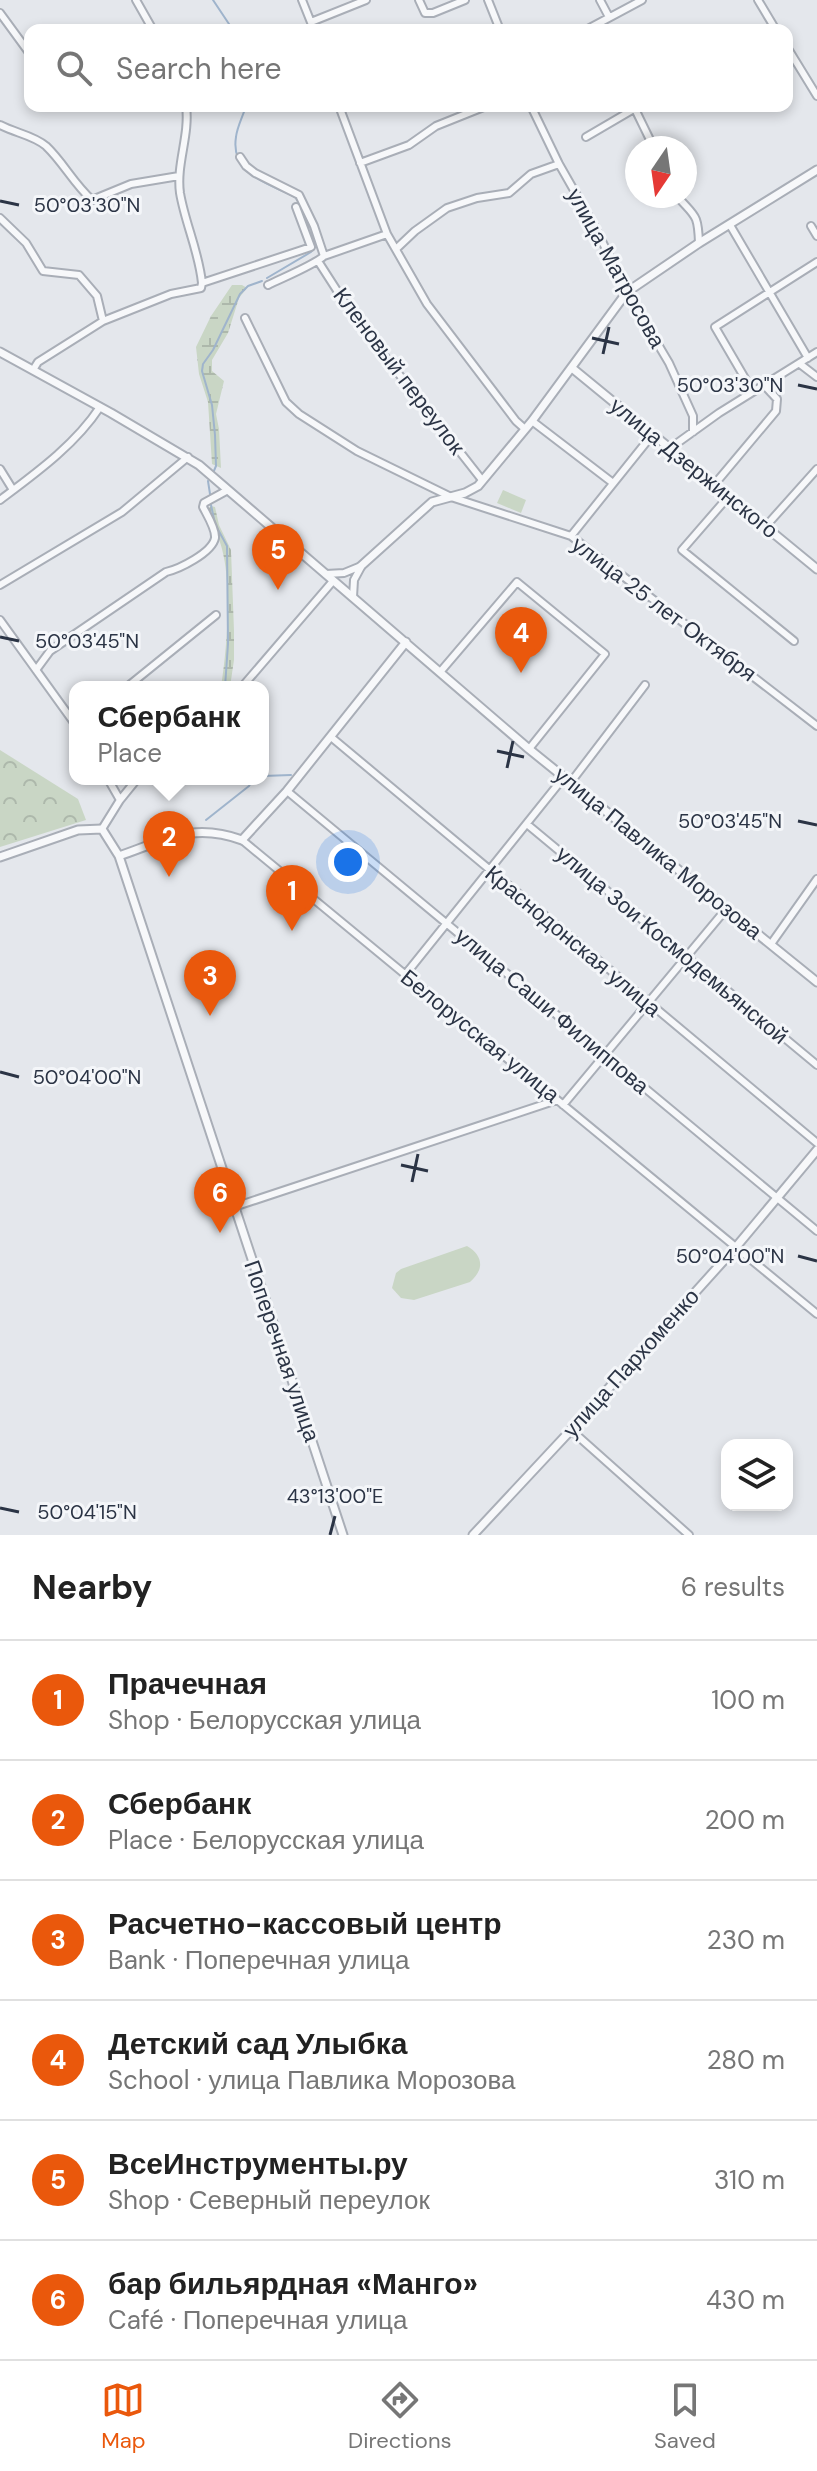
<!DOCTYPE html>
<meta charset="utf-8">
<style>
:root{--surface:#fff;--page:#f2f2f2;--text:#222;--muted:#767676;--line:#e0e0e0;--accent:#ea580c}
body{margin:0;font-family:"DM Sans",sans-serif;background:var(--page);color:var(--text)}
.controls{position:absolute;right:24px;bottom:24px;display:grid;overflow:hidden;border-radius:16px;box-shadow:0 4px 12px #0003}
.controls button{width:72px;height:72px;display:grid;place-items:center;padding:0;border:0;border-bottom:2px solid var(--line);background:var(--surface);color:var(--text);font:40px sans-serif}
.compass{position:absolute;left:625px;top:136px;width:72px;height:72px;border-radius:50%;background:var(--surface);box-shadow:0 4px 12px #0003;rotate:193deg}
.you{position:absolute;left:348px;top:862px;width:28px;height:28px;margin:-20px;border:6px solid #fff;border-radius:50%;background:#1a73e8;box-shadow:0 0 0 12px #1a73e833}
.badge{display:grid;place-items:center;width:52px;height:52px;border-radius:50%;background:var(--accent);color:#fff;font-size:26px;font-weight:700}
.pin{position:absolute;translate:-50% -66px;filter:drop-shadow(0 2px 4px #0008)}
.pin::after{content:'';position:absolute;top:42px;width:28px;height:24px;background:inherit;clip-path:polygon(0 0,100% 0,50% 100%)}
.popup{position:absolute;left:69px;top:681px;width:200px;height:104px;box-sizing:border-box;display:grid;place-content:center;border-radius:16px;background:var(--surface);filter:drop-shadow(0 2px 6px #0005);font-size:26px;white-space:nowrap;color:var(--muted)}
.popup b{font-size:30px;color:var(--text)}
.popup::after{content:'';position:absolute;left:50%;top:100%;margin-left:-16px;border:16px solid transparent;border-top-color:var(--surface)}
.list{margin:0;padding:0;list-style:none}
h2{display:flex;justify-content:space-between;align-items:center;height:104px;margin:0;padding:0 32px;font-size:34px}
h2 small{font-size:26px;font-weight:400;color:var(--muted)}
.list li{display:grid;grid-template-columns:52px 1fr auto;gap:24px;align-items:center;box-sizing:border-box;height:120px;padding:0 32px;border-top:2px solid var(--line)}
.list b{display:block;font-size:30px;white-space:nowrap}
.list p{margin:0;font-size:26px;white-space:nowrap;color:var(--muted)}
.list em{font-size:26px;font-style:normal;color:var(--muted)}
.icon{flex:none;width:44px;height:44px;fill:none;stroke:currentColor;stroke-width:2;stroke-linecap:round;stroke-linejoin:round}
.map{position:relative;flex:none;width:817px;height:1535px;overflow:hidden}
.search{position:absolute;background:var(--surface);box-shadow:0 4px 12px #0003;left:24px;right:24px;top:24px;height:88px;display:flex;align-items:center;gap:20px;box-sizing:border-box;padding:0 28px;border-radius:16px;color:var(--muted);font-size:30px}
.sheet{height:824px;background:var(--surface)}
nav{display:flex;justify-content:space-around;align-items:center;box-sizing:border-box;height:112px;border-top:2px solid var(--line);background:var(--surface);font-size:22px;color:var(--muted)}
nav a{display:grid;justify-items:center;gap:4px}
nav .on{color:var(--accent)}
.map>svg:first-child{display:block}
.wetland{fill:url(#wetland-marsh)}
.park{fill:url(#park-crowns)}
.pitch{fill:#c9d6c5}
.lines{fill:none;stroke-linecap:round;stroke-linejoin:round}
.stream{stroke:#9fb4cc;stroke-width:2}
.minor-casing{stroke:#a9aeb7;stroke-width:10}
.tertiary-casing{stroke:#a9aeb7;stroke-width:11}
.minor{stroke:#f7f8fa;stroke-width:6}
.tertiary{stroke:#f7f8fa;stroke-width:7}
.ticks{fill:none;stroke:#2b3445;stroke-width:3}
.labels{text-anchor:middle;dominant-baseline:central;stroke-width:6;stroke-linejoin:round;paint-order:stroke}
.street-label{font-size:22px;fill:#2b3445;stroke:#f4f6f9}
.ticks-label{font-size:20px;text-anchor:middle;fill:#2b3445;stroke:#f4f6f9;stroke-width:6;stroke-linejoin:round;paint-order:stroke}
</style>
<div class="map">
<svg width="817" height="1535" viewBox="0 0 817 1535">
<defs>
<pattern id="wetland-marsh" width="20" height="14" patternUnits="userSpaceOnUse" patternTransform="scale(2)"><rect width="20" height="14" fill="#c9d6c5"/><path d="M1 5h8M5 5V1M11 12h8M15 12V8" fill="none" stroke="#adb8ab"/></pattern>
<pattern id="park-crowns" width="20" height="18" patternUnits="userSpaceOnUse" patternTransform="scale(2)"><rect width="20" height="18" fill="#c9d6c5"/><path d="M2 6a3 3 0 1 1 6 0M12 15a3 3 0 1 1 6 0" fill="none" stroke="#adb8ab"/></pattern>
</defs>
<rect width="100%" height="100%" fill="#e4e7ec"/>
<path class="wetland" d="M232 285H242L247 288 239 298 228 333 212 360V371L224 381 216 414 219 429 221 468 212 464 208 402 199 374 196 347 211 316Z
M211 506 215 507 219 525 231 550 234 631V660L230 687H221C227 649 232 586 222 549 219 537 213 525 209 514L208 509Z"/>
<path class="park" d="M0 750 78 799 86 820 0 847Z"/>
<path class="pitch" d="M503 490 526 500 521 513 497 503Z
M467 1246C484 1256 484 1270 470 1282L414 1300 401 1298 392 1288 396 1273 401 1269Z"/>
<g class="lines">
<path class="stream" d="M213 0 233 30
M246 106C243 116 237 127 236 137 230 175 268 183 295 197L299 202
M267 278 311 252 315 247 312 231 304 212
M213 473 216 466 215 435 212 405 202 371 203 364 213 350 240 294 248 286 262 281
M208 481 210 494
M211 505 215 524 227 546 228 644 225 687
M263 776 291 775
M206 820 249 786 253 779"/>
<g class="minor-casing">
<path id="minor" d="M136 0 153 30
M302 0 314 30
M419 0 425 13H433L465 0
M488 0 500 30
M600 0 609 17
M758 0 776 30
M0 13 30 54
M311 22 366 0
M586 30 642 0
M787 47 817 96
M186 106C190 135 176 164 180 193 185 223 199 252 202 283
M339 106 387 234 427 304 516 421 525 429
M531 106 559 164 596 229 627 292 669 363 693 416V432
M635 109 654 148
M0 125C15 133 33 135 46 146 63 162 74 184 92 200L131 184 179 176
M586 137 639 106
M240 157 246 166 255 173 299 195 314 226 324 256
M360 163 409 145 436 126 486 106
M677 196C695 217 698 213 699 243
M0 218 26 243 43 271 79 275 97 296 103 321 38 362 33 370
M730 225 808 358
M811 226 817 236
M396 249 415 231 447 208 477 198 509 193 531 174 559 164
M318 261 354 317 482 480
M268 285C282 278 314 265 324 256L387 234
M245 318 286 402 299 414 357 451 451 497 571 536 817 726
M103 321 171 294 201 288 202 283 311 247 296 207
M800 364 817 377
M753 392 715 327 817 262
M532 421 613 483
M669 449 719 413 817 352
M0 469 13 490
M714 485 776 411 777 399 764 385
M728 497 682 550 794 641
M0 500C36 473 75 445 100 407
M766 526 817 469
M571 536 652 435
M326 574 344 573 361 566
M0 585 122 512 188 457
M353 597 354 580 361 567
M0 620 75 724
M36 670 50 651 166 572C179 569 212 553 215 538 216 529 207 515 203 507L204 503 226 491
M441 671 517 582 605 654 529 749
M127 687 216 615
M242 687 333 581
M331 737 817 1143
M571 782 645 685
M287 791 817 1231
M120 800 137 779
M528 825 817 1065
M102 829 120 800 108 779
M242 840 817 1314
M771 944 817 879
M405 975 564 777
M563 1105 727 908
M234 1207 557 1100
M571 1430 689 1535"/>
</g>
<g class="tertiary-casing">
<path id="tertiary" d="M0 352 111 413 199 465 529 749 817 982
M572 368 817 569
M361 566 432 502 465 493 478 486 532 421 627 292 699 243 817 170
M119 856C166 840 192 822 242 840L287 791 406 642
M0 857 78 830 102 829 119 856 343 1535
M473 1535 571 1430 736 1247 817 1150"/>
</g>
<use href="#minor" class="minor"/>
<use href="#tertiary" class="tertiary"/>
</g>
<path class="ticks" d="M0 201 19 205M592 338 619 344M603 354 609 327M798 385 817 389M0 637 19 641M497 751 524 757M507 768 513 741M798 821 817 825M0 1072 19 1077M401 1165 428 1171M412 1182 418 1154M798 1256 817 1261M0 1508 19 1512M330 1535 335 1516"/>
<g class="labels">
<g class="street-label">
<text transform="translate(616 268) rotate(61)">улица Матросова</text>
<text transform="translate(399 371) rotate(53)">Кленовый переулок</text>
<text transform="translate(694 468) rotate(39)">улица Дзержинского</text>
<text transform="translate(664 609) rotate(37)">улица 25 лет Октября</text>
<text transform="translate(658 853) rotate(39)">улица Павлика Морозова</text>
<text transform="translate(573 941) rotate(40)">Краснодонская улица</text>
<text transform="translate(672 945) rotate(40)">улица Зои Космодемьянской</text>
<text transform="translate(552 1011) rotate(40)">улица Саши Филиппова</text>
<text transform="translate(480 1036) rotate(39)">Белорусская улица</text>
<text transform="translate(282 1351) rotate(71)">Поперечная улица</text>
<text transform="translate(631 1363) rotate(-48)">улица Пархоменко</text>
</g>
</g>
<g class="ticks-label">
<text x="87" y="212">50°03'30"N</text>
<text x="730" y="392">50°03'30"N</text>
<text x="87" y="648">50°03'45"N</text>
<text x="730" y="828">50°03'45"N</text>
<text x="87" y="1084">50°04'00"N</text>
<text x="730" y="1263">50°04'00"N</text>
<text x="335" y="1503">43°13'00"E</text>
<text x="87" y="1519">50°04'15"N</text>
</g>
</svg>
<div class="controls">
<button><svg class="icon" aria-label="layers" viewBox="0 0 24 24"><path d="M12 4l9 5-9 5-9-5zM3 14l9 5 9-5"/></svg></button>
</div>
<svg class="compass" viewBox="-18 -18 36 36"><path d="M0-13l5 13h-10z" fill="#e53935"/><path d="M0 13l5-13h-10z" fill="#767676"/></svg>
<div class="you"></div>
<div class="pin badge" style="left:292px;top:931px">1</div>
<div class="pin badge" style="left:169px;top:877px">2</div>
<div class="popup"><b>Сбербанк</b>Place</div>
<div class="pin badge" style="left:210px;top:1016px">3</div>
<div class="pin badge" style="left:521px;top:673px">4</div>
<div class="pin badge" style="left:278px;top:590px">5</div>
<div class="pin badge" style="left:220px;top:1233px">6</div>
<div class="search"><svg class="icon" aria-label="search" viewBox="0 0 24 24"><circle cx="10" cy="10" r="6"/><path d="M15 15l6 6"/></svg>Search here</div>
</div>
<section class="sheet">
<h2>Nearby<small>6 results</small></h2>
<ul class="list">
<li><span class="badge">1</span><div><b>Прачечная</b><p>Shop · Белорусская улица</p></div><em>100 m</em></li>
<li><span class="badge">2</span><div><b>Сбербанк</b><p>Place · Белорусская улица</p></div><em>200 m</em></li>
<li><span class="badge">3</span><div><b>Расчетно-кассовый центр</b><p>Bank · Поперечная улица</p></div><em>230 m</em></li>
<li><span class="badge">4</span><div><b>Детский сад Улыбка</b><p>School · улица Павлика Морозова</p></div><em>280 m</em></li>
<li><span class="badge">5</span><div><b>ВсеИнструменты.ру</b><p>Shop · Северный переулок</p></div><em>310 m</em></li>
<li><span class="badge">6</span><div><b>бар бильярдная «Манго»</b><p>Café · Поперечная улица</p></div><em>430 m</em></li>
</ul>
</section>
<nav>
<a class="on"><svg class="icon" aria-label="map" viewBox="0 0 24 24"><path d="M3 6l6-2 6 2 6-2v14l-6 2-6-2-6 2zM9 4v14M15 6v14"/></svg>Map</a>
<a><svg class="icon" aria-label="directions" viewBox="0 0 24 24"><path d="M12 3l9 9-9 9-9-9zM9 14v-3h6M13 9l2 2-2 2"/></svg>Directions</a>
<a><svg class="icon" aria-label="saved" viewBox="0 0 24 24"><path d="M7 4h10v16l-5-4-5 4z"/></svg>Saved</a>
</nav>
